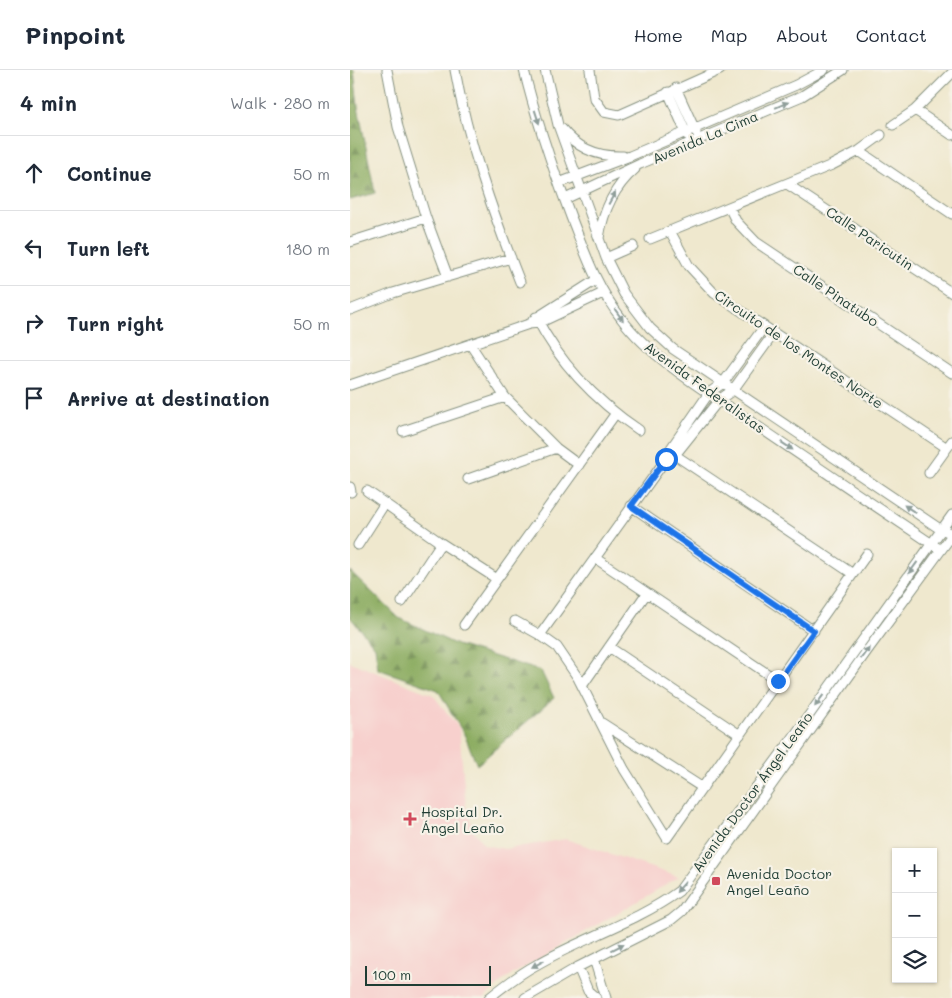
<!DOCTYPE html>
<meta charset="utf-8">
<style>
:root{--surface:#fff;--page:#f6f6f7;--text:#1f2937;--muted:#747a83;--line:#e0e1e3}
body{margin:0;font-family:Mali,sans-serif;background:var(--page);color:var(--text)}
.controls{position:absolute;right:15px;bottom:15px;display:grid;overflow:hidden;border-radius:0px;box-shadow:0 1px 4px #0004}
.controls button{width:45px;height:45px;display:grid;place-items:center;padding:0;border:0;border-bottom:1px solid var(--line);background:var(--surface);color:var(--text);font:25px sans-serif}
.scale{position:absolute;left:15px;bottom:12px;width:126px;box-sizing:border-box;padding-left:5px;border:2px solid #1f3d34;border-top:0;font-size:14px;line-height:18px;white-space:nowrap;color:#1f3d34;-webkit-text-stroke:4px #f7f3e8;paint-order:stroke}
.stop{position:absolute;width:15px;height:15px;margin:-11px;border:4px solid #1a73e8;border-radius:50%;background:#fff}
.stop.end{background:#1a73e8;border-color:#fff;box-shadow:0 1px 5px #0008}
.list{margin:0;padding:0;list-style:none}
h2{display:flex;justify-content:space-between;align-items:center;height:65px;margin:0;padding:0 20px;font-size:21px}
h2 small{font-size:16px;font-weight:400;color:var(--muted)}
.list li{display:grid;grid-template-columns:32px 1fr auto;gap:15px;align-items:center;box-sizing:border-box;height:75px;padding:0 20px;border-top:1px solid var(--line)}
.list b{display:block;font-size:19px;white-space:nowrap}
.list em{font-size:16px;font-style:normal;color:var(--muted)}
.icon{flex:none;width:28px;height:28px;fill:none;stroke:currentColor;stroke-width:2;stroke-linecap:round;stroke-linejoin:round}
.map{position:relative;flex:none;width:602px;height:928px;overflow:hidden}
header{display:flex;align-items:center;gap:30px;box-sizing:border-box;height:70px;padding:0 25px;background:var(--surface);border-bottom:1px solid var(--line)}
header strong{font-size:24px}
nav{display:flex;gap:28px;margin-inline-start:auto;font-size:18px}
main{display:flex}
aside{flex:1;background:var(--surface)}
.map>svg:first-child{display:block}
.built{fill:#f7d0cd}
.forest{fill:url(#forest-firs);stroke:#55744a}
.lines{fill:none;stroke-linecap:round;stroke-linejoin:round}
.minor-casing{stroke:#879281;stroke-width:11}
.minor{stroke:#fff;stroke-width:9}
.oneway{fill:#8f9e9a}
.route{stroke:#1a73e8;stroke-width:6}
.poi-dot{fill:#d1495b;stroke:#f7f3e8;stroke-width:2}
.labels{text-anchor:middle;dominant-baseline:central;stroke-width:4.5;stroke-linejoin:round;paint-order:stroke}
.street-label{font-size:14px;fill:#1f3d34;stroke:#f7f3e8}
.poi-label{font-size:14px;fill:#1f3d34;stroke:#f7f3e8;text-anchor:start}
</style>
<header>
<strong>Pinpoint</strong>
<nav><a>Home</a><a>Map</a><a>About</a><a>Contact</a></nav>
</header>
<main>
<aside>
<h2>4 min<small>Walk · 280 m</small></h2>
<ul class="list">
<li><svg class="icon" aria-label="ahead" viewBox="0 0 24 24"><path d="M12 20V5M6 11l6-6 6 6"/></svg><div><b>Continue</b></div><em>50 m</em></li>
<li><svg class="icon" aria-label="left" viewBox="0 0 24 24"><path d="M17 20v-9H6M10 6l-5 5 5 5"/></svg><div><b>Turn left</b></div><em>180 m</em></li>
<li><svg class="icon" aria-label="right" viewBox="0 0 24 24"><path d="M7 20v-9h11M14 6l5 5-5 5"/></svg><div><b>Turn right</b></div><em>50 m</em></li>
<li><svg class="icon" aria-label="arrive" viewBox="0 0 24 24"><path d="M6 21V4h12l-3 4 3 4H6"/></svg><div><b>Arrive at destination</b></div></li>
</ul>
</aside>
<div class="map">
<svg width="602" height="928" viewBox="0 0 602 928">
<defs>
<pattern id="forest-firs" width="22" height="20" patternUnits="userSpaceOnUse" patternTransform="scale(1.25)"><rect width="22" height="20" fill="#8bac61"/><path d="M5 1l3.5 6h-7zM16 11l3.5 6h-7z" fill="#718d51"/></pattern>
</defs>
<rect width="100%" height="100%" fill="#f7f3e8"/>
<filter id="ink" filterUnits="userSpaceOnUse"><feTurbulence type="fractalNoise" baseFrequency=".02" numOctaves="2"/><feDisplacementMap in="SourceGraphic" scale="10" xChannelSelector="R" yChannelSelector="G"/><feConvolveMatrix kernelMatrix="1 2 1 2 8 2 1 2 1" color-interpolation-filters="sRGB"/></filter>
<filter id="wash" filterUnits="userSpaceOnUse"><feTurbulence type="fractalNoise" baseFrequency=".0096" numOctaves="4" result="noise"/><feDisplacementMap in="SourceGraphic" scale="20" xChannelSelector="R" yChannelSelector="G"/><feGaussianBlur stdDeviation="1.12" result="paint"/><feColorMatrix in="noise" values="0 0 0 0 0 0 0 0 0 0 0 0 0 0 0 0 0 1.4 0 .05"/><feComposite in="paint" operator="in"/></filter>
<g filter="url(#wash)">
<rect width="100%" height="100%" fill="#efe8ce"/>
<path class="built" d="M0 592 83 625 109 658 116 737 124 761 134 775 155 779 216 769 329 807 158 907 134 928H0Z"/>
<path class="forest" d="M0 0H4L8 37 25 123 0 130Z
M0 501 49 548 107 575 191 601 204 628 127 695 114 664 88 620 28 599 25 577 0 547Z"/>
</g>
<g filter="url(#ink)">
<g class="lines">
<g class="minor-casing">
<path id="minor" d="M37 0 48 57 76 148 98 207
M105 0C118 73 143 143 170 212
M174 0C186 50 203 99 221 147 236 185 246 216 271 248 301 289 361 325 403 353 466 396 528 438 591 480
M195 0 208 55 256 188 274 224 300 258 323 279 587 457 602 464
M240 0 244 28 254 42 269 45 370 0
M326 18 346 62
M318 22 337 65
M565 40 602 65
M543 55 565 40 602 3
M212 59C227 78 248 87 273 86
M509 81 602 144
M209 113 280 86 446 15 474 0
M437 114 602 223
M215 129 290 94 452 26 493 0
M379 137 386 151 406 172 602 303
M320 161 339 196 364 223 597 378
M249 168C253 142 264 117 285 99
M300 169 482 95 509 81 531 65
M0 172 76 148
M256 188 283 176
M0 240 43 223 161 188
M186 247C210 294 246 331 289 360
M183 250 246 210
M120 274 155 327 206 378 229 395
M0 315 179 254 189 253 253 223
M53 361 155 327
M319 381 503 504
M321 387 325 385 369 330 383 320 424 263
M579 403 602 371
M118 409 206 378
M0 417 1 422
M17 421 91 473 147 509
M281 436 464 561
M8 475 35 433
M245 488 428 611
M52 532 91 473
M165 551 190 565 207 577 228 608 274 699 317 768 517 484
M114 555 266 343
M190 565 316 389 319 381 359 323 373 313 414 257
M259 577 390 665
M232 616 296 524
M252 653 353 718
M244 889 256 928
M228 897 238 921 246 928
M139 928C154 916 169 904 186 895 232 868 285 853 329 821L442 669 602 445
M175 928 228 897 321 850 332 841 517 581 602 465"/>
</g>
<use href="#minor" class="minor"/>
</g>
<defs><path id="oneway-solid" d="M-6-.8H1V-3.2L6.5 0L1 3.2V.8H-6Z" transform="scale(1.25)"/></defs>
<g class="oneway">
<use href="#oneway-solid" transform="translate(432 35) rotate(-23)"/>
<use href="#oneway-solid" transform="translate(187 47) rotate(72)"/>
<use href="#oneway-solid" transform="translate(262 128) rotate(-61)"/>
<use href="#oneway-solid" transform="translate(269 245) rotate(54)"/>
<use href="#oneway-solid" transform="translate(437 376) rotate(34)"/>
<use href="#oneway-solid" transform="translate(560 439) rotate(-146)"/>
<use href="#oneway-solid" transform="translate(563 498) rotate(126)"/>
<use href="#oneway-solid" transform="translate(515 583) rotate(-54)"/>
<use href="#oneway-solid" transform="translate(469 631) rotate(126)"/>
<use href="#oneway-solid" transform="translate(331 817) rotate(131)"/>
<use href="#oneway-solid" transform="translate(268 877) rotate(-27)"/>
<use href="#oneway-solid" transform="translate(188 894) rotate(152)"/>
</g>
</g>
<g class="lines" filter="url(#ink)">
<path class="route" d="M316 389 281 436 464 561 428 611"/>
</g>
<g class="poi-dot">
<path d="M57.5 741.5h5v5h5v5h-5v5h-5v-5h-5v-5h5z"/>
<rect x="361" y="806" width="10" height="10" rx="2.5"/>
</g>
<g class="labels">
<g class="street-label">
<text transform="translate(355 67) rotate(-23)">Avenida La Cima</text>
<text transform="translate(520 168) rotate(34)">Calle Paricutin</text>
<text transform="translate(486 225) rotate(34)">Calle Pinatubo</text>
<text transform="translate(449 279) rotate(34)">Circuito de los Montes Norte</text>
<text transform="translate(355 317) rotate(36)">Avenida Federalistas</text>
<text transform="translate(402 722) rotate(-54)">Avenida Doctor Ángel Leaño</text>
</g>
<g class="poi-label">
<text x="71" y="741">Hospital Dr.<tspan x="71" dy="16">Ángel Leaño</tspan></text>
<text x="376" y="803">Avenida Doctor<tspan x="376" dy="16">Angel Leaño</tspan></text>
</g>
</g>
</svg>
<div class="controls">
<button>+</button>
<button>−</button>
<button><svg class="icon" aria-label="layers" viewBox="0 0 24 24"><path d="M12 4l9 5-9 5-9-5zM3 14l9 5 9-5"/></svg></button>
</div>
<div class="scale">100 m</div>
<div class="stop" style="left:316px;top:389px"></div>
<div class="stop end" style="left:428px;top:611px"></div>
</div>
</main>
